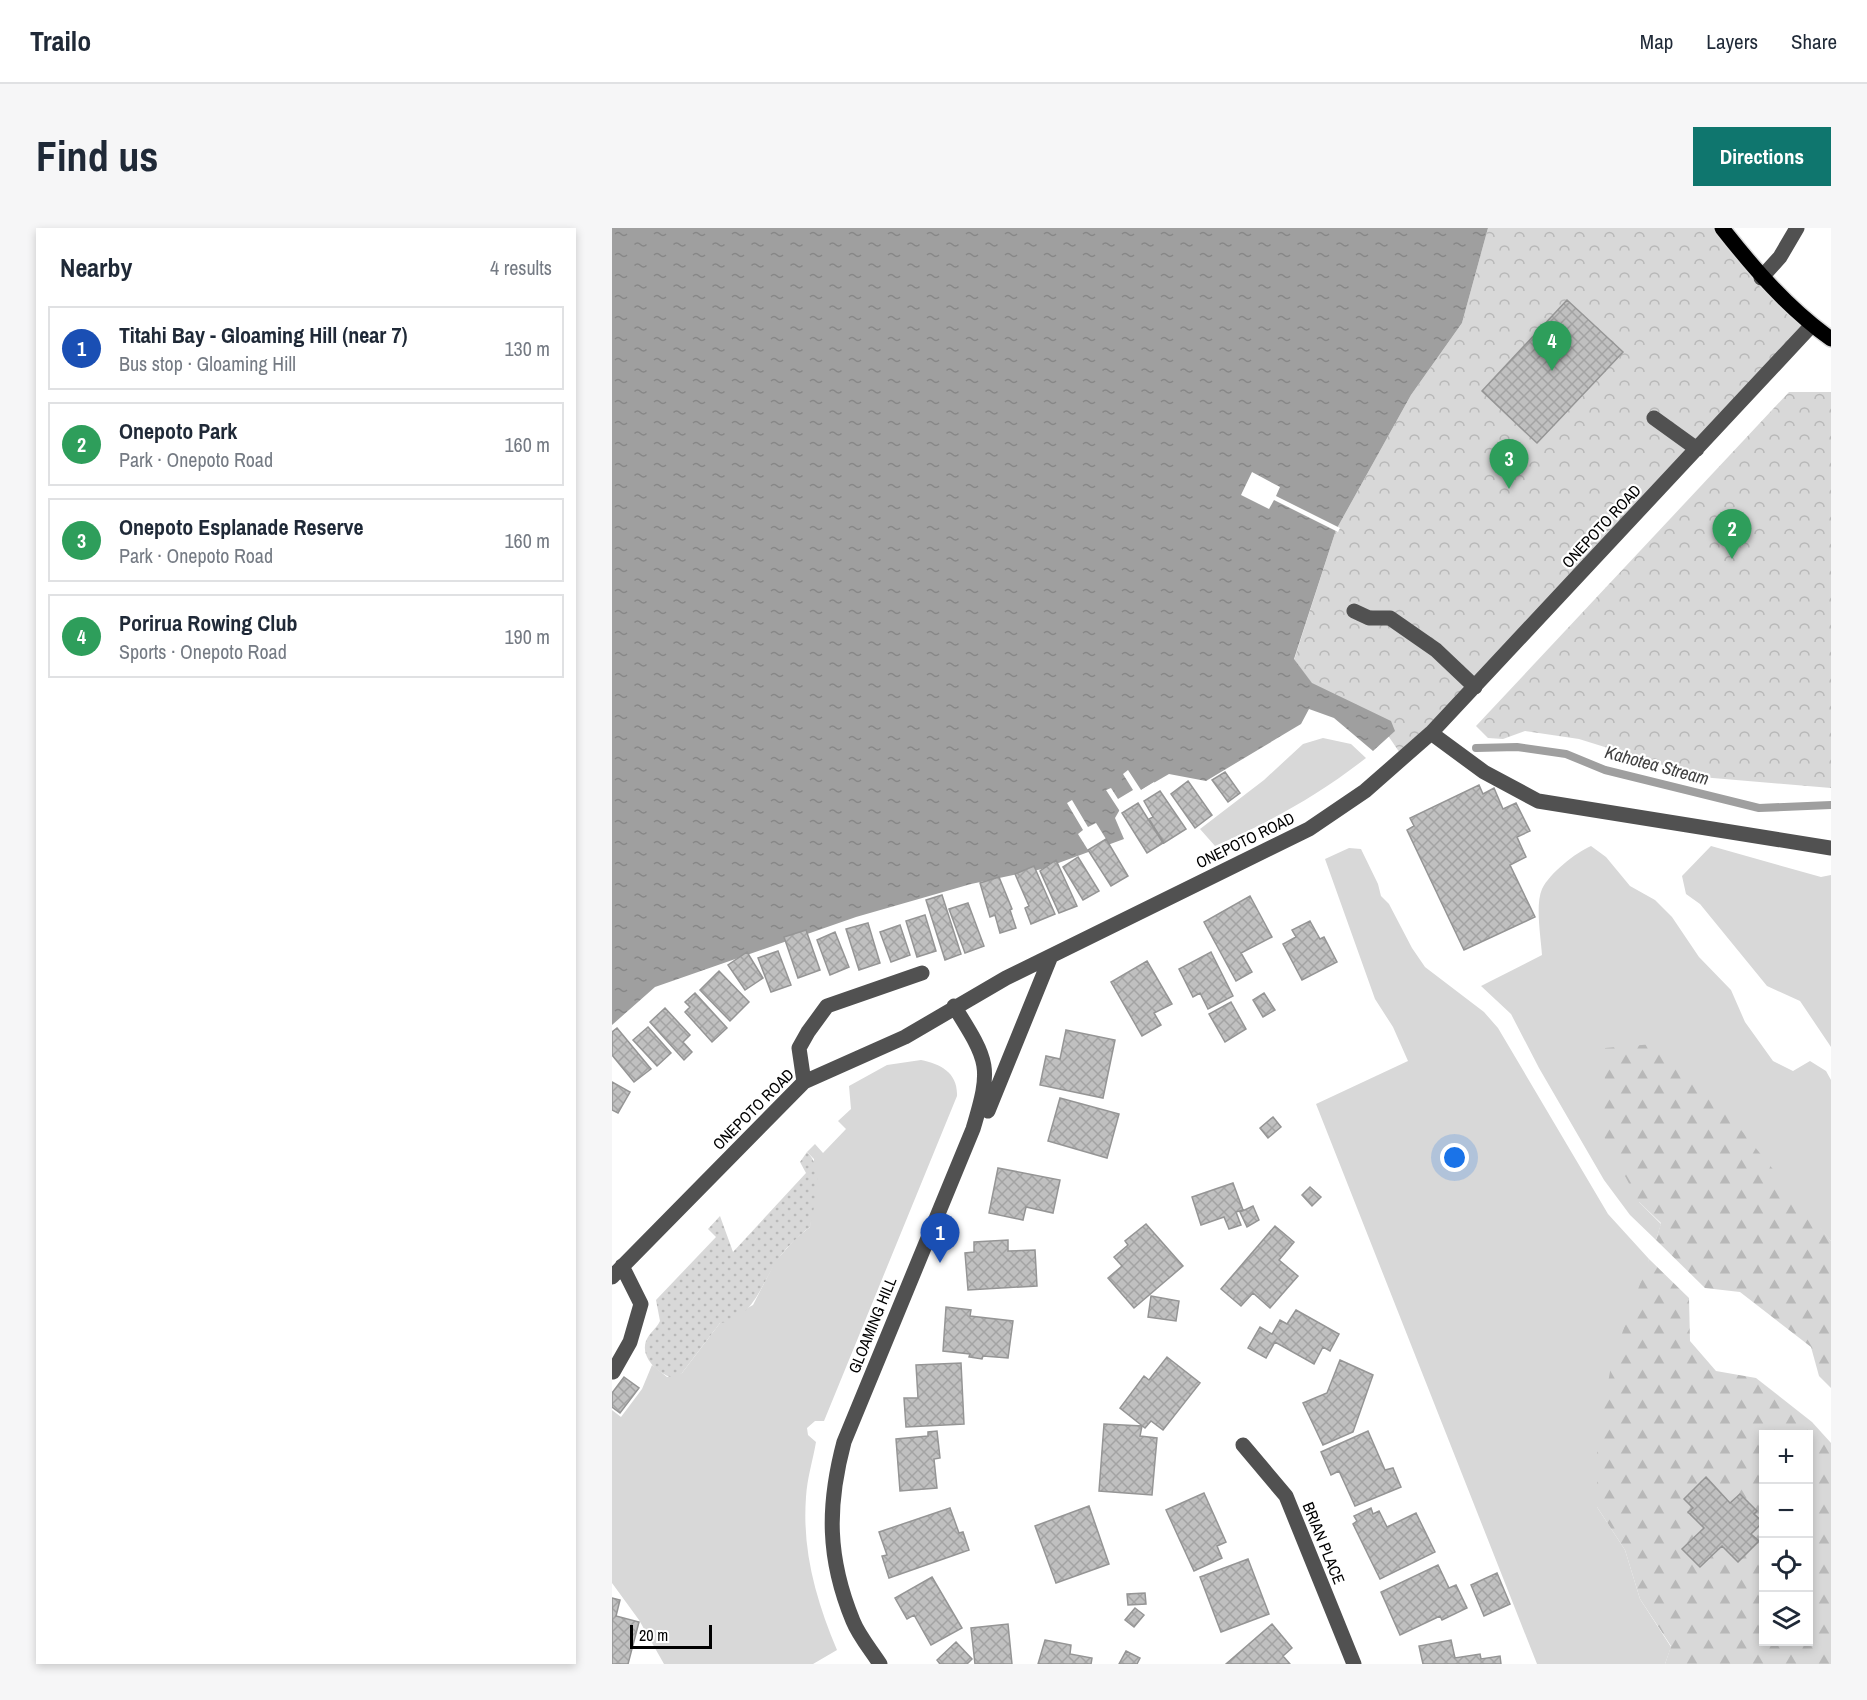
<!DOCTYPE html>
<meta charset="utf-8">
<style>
:root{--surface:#fff;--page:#f6f6f7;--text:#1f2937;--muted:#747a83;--line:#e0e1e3;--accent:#0f766e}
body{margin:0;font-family:"Archivo Narrow",sans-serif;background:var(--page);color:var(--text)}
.controls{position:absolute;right:18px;bottom:18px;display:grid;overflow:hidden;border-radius:0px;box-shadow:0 3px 9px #0003}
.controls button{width:54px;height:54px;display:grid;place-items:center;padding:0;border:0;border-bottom:2px solid var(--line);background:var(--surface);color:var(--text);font:30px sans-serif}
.scale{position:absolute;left:18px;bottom:15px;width:82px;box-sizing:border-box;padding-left:6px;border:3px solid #000;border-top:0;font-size:16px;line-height:21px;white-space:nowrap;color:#000;-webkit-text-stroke:4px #fff;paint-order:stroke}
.you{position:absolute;left:843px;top:930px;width:21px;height:21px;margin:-15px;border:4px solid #fff;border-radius:50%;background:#1a73e8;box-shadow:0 0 0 9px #1a73e833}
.badge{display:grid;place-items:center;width:39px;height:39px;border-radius:50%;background:var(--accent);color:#fff;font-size:20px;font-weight:700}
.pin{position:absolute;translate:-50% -50px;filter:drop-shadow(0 2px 3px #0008)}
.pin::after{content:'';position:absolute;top:32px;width:21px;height:18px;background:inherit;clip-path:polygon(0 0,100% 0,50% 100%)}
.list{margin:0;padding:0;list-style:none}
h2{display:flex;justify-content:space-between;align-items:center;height:78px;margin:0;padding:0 24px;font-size:26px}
h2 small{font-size:20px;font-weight:400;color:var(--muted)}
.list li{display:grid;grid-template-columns:39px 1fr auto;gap:18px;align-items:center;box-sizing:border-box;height:84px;margin:0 12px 12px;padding:0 12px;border:2px solid var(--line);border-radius:0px}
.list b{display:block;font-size:22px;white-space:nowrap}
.list p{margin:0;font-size:20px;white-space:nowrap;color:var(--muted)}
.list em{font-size:20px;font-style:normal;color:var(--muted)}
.icon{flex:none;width:33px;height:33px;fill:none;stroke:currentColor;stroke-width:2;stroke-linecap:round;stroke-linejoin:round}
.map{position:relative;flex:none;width:1219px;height:1436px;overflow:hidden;border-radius:0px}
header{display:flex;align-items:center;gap:36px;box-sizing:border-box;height:84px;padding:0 30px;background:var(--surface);border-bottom:2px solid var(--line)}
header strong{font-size:28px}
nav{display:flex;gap:33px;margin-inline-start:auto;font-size:21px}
.intro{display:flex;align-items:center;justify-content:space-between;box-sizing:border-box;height:144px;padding:0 36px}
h1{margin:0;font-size:42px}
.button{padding:15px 27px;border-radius:0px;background:var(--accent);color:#fff;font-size:21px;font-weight:700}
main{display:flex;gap:36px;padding:0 36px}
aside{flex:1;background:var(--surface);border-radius:0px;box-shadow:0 3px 9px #0003}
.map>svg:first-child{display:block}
.grass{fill:#d8d8d8}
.forest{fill:url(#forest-firs);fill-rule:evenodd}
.park{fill:url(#park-crowns)}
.garden{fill:url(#garden-dots)}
.water{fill:url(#water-ripples)}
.pier{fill:#fff}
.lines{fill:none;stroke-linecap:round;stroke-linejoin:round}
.stream{stroke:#9f9f9f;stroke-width:8}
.building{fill:url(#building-cross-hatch);stroke:#959595;stroke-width:1.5}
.major-casing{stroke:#dbdbdb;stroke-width:18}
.minor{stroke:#515151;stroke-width:15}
.major{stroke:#000;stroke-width:15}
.labels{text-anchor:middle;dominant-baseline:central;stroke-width:4.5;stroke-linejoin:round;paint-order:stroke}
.street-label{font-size:16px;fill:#000;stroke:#fff}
.water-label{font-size:18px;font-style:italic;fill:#404040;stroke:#fff}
</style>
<header>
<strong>Trailo</strong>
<nav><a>Map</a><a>Layers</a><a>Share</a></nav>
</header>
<div class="intro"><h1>Find us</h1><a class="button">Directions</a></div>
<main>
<aside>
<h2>Nearby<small>4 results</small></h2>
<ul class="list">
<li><span class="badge" style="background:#1a4fb4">1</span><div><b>Titahi Bay - Gloaming Hill (near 7)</b><p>Bus stop · Gloaming Hill</p></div><em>130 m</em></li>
<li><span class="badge" style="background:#2e9e5b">2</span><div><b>Onepoto Park</b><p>Park · Onepoto Road</p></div><em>160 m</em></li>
<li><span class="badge" style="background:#2e9e5b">3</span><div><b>Onepoto Esplanade Reserve</b><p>Park · Onepoto Road</p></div><em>160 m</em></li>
<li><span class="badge" style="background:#2e9e5b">4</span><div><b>Porirua Rowing Club</b><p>Sports · Onepoto Road</p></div><em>190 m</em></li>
</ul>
</aside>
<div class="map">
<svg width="1219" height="1436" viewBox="0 0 1219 1436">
<defs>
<pattern id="forest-firs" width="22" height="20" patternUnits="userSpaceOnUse" patternTransform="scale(1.5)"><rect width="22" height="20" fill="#d8d8d8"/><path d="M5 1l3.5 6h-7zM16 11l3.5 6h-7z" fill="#b8b8b8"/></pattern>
<pattern id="park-crowns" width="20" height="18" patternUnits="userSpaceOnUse" patternTransform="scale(1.5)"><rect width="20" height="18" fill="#d8d8d8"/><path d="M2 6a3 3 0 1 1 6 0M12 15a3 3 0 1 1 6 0" fill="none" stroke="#b8b8b8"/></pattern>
<pattern id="garden-dots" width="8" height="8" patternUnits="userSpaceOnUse" patternTransform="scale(1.5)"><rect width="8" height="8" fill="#d8d8d8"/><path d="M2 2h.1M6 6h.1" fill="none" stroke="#b8b8b8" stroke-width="1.8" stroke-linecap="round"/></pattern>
<pattern id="water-ripples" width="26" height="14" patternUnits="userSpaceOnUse" patternTransform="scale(1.5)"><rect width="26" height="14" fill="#9f9f9f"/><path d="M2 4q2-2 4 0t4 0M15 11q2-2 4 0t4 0" fill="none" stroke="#878787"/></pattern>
<pattern id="building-cross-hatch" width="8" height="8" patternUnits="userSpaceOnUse" patternTransform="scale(1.5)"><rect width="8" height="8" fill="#c0c0c0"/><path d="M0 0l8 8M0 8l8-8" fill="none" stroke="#a3a3a3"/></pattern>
</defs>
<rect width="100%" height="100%" fill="#fff"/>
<path class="grass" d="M711 510 739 516 754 530C704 569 661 592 603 618L588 601 652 552 691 516Z
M979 618 994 629 1018 658 1043 672 1060 689 1087 729 1119 762 1133 794 1161 833 1181 843 1198 833 1214 843 1219 852V1013L1197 988 1027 974 1049 996 1044 1012 1018 987 992 952 927 840 899 786 869 758 930 727C929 710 923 677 930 661 938 645 963 625 979 618Z
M1099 618 1209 649 1219 647V819L1188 773 1155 758 1088 676 1074 666 1070 648Z
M737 620 749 621 766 656 769 668 777 676 800 720 813 739 872 784 886 800 996 986 1037 1031 985 1279 1013 1322 1028 1371 1059 1419 1053 1436H925L704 876 796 833 781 799 763 771 713 631Z
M309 832C329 836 346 845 345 868L212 1193H203L195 1200 196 1207 204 1214C201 1232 195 1250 194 1269 190 1323 204 1372 225 1422L201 1436H52L27 1392 0 1355V1182L9 1189 30 1161 40 1137 55 1149 70 1145 108 1095 141 1077 163 1034 183 1011 198 999 202 931 195 924 203 916 211 925 234 901 226 893 239 881 237 858 275 837Z"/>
<path class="forest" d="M1042 816 1079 840 1219 1013V1160L1207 1148 1199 1119 1128 1064 1093 1060 1044 1012 1049 995 1027 974 992 909 993 820Z
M1037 1031 1077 1070 1078 1113 1104 1143 1144 1150 1200 1194 1219 1215V1436H1053L1059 1418 1028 1371 1013 1322 985 1279V1214L1000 1133ZM1152 1206H1196V1414H1152Z"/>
<path class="park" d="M876 0H1110L1200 97 792 531 777 509 705 462 682 432 724 302 799 167 850 95Z
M1177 164H1219V560L1089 549 967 511 913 503 891 511 876 510 864 498Z"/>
<path class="garden" d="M195 924C214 942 202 976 198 999 185 1009 172 1021 163 1036 149 1058 139 1092 108 1095L70 1145 62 1150C47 1147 28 1130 34 1113 37 1105 45 1100 48 1093L44 1072 104 1009 96 1001 108 988 121 1024 194 945 188 934Z"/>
<path class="water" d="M0 0H876L850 95 799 167 724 302 682 431 700 455 779 493 783 503 761 523 722 490 697 481 689 496 594 553 557 546 514 571 503 590 512 611 430 641 359 656 244 689 43 759 0 797Z"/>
<path class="pier" d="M640 244 668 259 664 268 728 300 726 304 662 272 657 281 629 267Z
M516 542 529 562 542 554 544 557 516 573 509 585 494 562 499 560 506 571 521 562 511 546Z
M460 572 476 599 484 595 494 611 476 622 466 606 471 602 455 575Z"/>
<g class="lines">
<path class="stream" d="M864 520 905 519 954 526 993 542 1147 580 1219 577"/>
</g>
<path class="building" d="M955 72 1011 124 925 215 870 163Z
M613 544 628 565 616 574 600 552Z
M576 553 600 587 583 600 559 566Z
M867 557 871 566 882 560 891 581 904 575 918 603 905 609 914 629 898 637 923 689 852 722 795 602 802 598 798 590Z
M548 563 574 601 552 615 537 591 541 589 532 573Z
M526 575 551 615 535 625 510 585Z
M494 611 516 648 499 658 476 622Z
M466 629 487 663 471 672 451 639Z
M444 632 465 678 447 685 428 643Z
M422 638 443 686 419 696 413 680 417 678 403 646Z
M387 649 400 681 398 682 404 700 388 705 383 687 378 689 368 655Z
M330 667 349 726 333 732 314 672Z
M638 668 660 709 629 725 640 744 624 753 592 694Z
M356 675 372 718 353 725 337 681Z
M313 687 324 723 305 729 294 693Z
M698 693 708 711 712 709 725 734 690 752 671 716 684 709 680 702Z
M256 695 268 735 247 742 234 701Z
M288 697 298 727 279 734 268 704Z
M194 702 208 742 186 750 172 709Z
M223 704 237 739 218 747 205 712Z
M166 723 179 757 159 764 146 730Z
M135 724 151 750 133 762 116 737Z
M599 724 621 768 596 781 588 765 581 769 567 741Z
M535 733 560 776 542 785 549 797 530 808 499 754Z
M107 743 137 774 118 793 88 762Z
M83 765 115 800 100 814 73 784 78 779 73 774Z
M652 765 663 782 651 789 641 772Z
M619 774 634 801 613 814 597 786Z
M53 780 78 807 71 814 80 824 72 832 38 794Z
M36 799 59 825 45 838 21 812Z
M5 800 39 841 22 854 0 827V804Z
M454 802 503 812 491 870 428 857 434 828 448 831Z
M0 854 18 864 6 885 0 882Z
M448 870 507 886 495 930 436 913Z
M661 889 669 899 656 910 648 900Z
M386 940 448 952 441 985 414 979 411 992 377 985Z
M621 955 631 982 624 984 629 997 617 1001 612 989 589 997 580 969Z
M698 959 709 969 700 978 690 967Z
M641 978 647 992 635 999 628 984Z
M534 996 571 1038 522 1080 496 1050 510 1038 502 1029 516 1017 513 1013Z
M663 998 682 1014 667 1032 686 1048 658 1080 641 1065 629 1078 609 1061Z
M396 1012V1023L423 1022 425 1058 356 1062 353 1025 362 1024V1014Z
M539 1068 567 1073 564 1093 536 1089Z
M334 1079 359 1082 358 1088 401 1093 396 1130 371 1128 370 1131 357 1129 358 1126 331 1123Z
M684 1082 727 1106 718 1123 711 1119 702 1136 663 1114 654 1130 636 1120 648 1099 660 1106 668 1092 675 1096Z
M555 1129 588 1155 551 1202 539 1193 533 1200 508 1180 532 1148 537 1152Z
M728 1132 761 1147 741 1204 711 1217 691 1175 715 1165Z
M349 1135 352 1196 294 1199 292 1170H306L304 1137Z
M12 1149 27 1160 8 1185 0 1179V1165Z
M492 1196 530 1198 528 1208 545 1210 540 1267 487 1263Z
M325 1203 328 1230 322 1231 325 1260 288 1263 284 1211 316 1208V1204Z
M756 1203 773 1242 781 1240 789 1259 743 1278 727 1243 719 1247 709 1224Z
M1094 1249 1118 1275 1128 1266 1145 1283 1142 1286 1151 1294 1139 1306 1147 1313 1126 1334 1110 1318 1088 1339 1070 1321 1092 1300 1076 1284 1081 1280 1072 1271Z
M592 1265 614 1314 605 1318 610 1330 582 1343 554 1282Z
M477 1278 497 1336 444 1355 423 1298Z
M338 1280 347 1305 351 1304 357 1322 277 1350 270 1328 275 1327 267 1304Z
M759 1280 761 1286 767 1283 775 1299 804 1285 823 1324 768 1351 741 1296 745 1293 742 1288Z
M636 1331 657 1386 609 1404 588 1349Z
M826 1337 837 1360 844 1357 855 1380 830 1392 828 1388 788 1407 769 1364Z
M885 1345 898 1376 872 1388 859 1357Z
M320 1349 350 1400 319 1417 302 1387 295 1391 283 1370Z
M533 1365 534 1376 516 1377 515 1366Z
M0 1370 8 1372 4 1388 27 1394 16 1436H0Z
M523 1380 532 1387 522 1399 513 1392Z
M396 1396 400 1436H363L359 1400Z
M660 1396 680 1420 671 1428 678 1436H614Z
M433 1412 459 1417 458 1426 480 1430 479 1436H426Z
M839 1412 843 1430 868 1426 869 1431 888 1428 889 1436H811L807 1418Z
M344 1414 360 1431 355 1436H328L325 1432Z
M514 1423 528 1430 525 1436H507Z"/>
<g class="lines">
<g class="major-casing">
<path id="major" d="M1110 0C1143 42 1176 80 1219 111"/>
</g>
<path class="minor" d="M1149 50 1168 29 1185 0
M1042 190 1085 221
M742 383 757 390H778L824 422 863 459
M819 505 872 544 926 573 1219 620
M192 854 187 820 196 804 215 778 310 745
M376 883 439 728
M0 1049 192 854 293 809 394 750 697 601 753 563 819 505 1200 97
M1 1144 18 1114 29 1076 10 1038
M631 1217 674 1268 742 1436
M268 1436C259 1422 247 1408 241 1393 215 1330 215 1278 232 1214L361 901C380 838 377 834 342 778"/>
<use href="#major" class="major"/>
</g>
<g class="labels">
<g class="street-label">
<text transform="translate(989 298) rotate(-47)">ONEPOTO ROAD</text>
<text transform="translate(633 612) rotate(-26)">ONEPOTO ROAD</text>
<text transform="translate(141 881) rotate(-45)">ONEPOTO ROAD</text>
<text transform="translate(260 1097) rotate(-68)">GLOAMING HILL</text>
<text transform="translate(712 1315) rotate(68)">BRIAN PLACE</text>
</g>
<g class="water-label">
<text transform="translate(1045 537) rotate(15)">Kahotea Stream</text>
</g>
</g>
</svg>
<div class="controls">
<button>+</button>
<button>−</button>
<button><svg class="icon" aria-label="locate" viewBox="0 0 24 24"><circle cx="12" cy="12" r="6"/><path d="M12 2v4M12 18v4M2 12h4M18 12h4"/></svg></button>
<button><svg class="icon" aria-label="layers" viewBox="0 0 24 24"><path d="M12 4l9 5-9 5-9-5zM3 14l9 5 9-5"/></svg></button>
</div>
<div class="scale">20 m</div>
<div class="you"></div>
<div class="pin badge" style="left:328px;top:1035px;background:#1a4fb4">1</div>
<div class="pin badge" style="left:1120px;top:331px;background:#2e9e5b">2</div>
<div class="pin badge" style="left:897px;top:261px;background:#2e9e5b">3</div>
<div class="pin badge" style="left:940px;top:143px;background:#2e9e5b">4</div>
</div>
</main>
